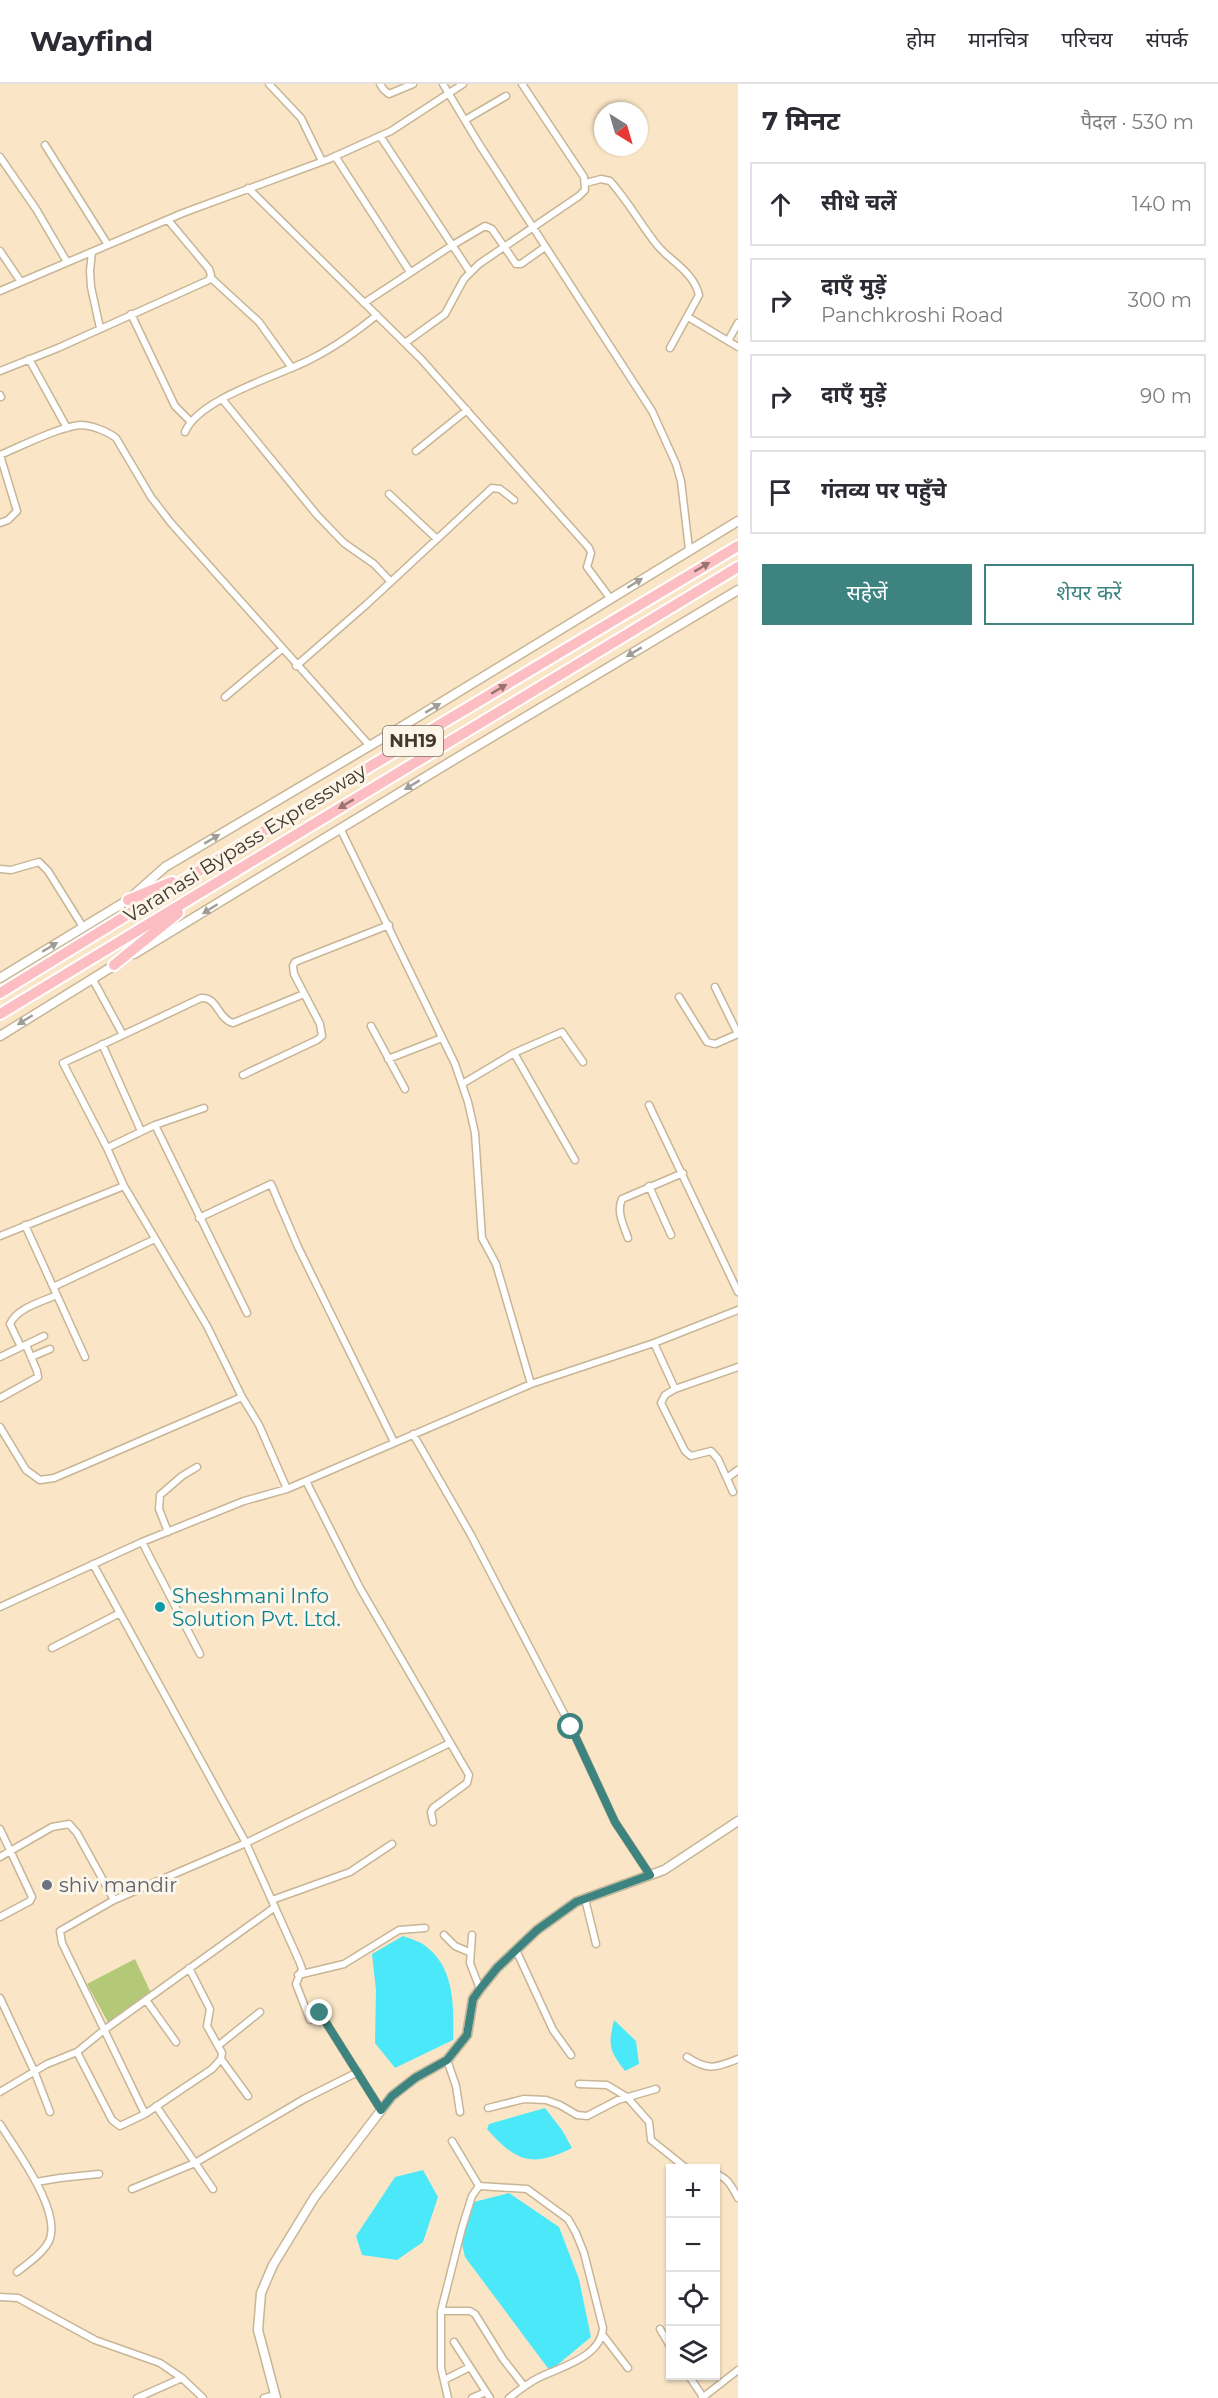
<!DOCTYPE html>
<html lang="hi">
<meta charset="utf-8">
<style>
:root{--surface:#fff;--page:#f7f7f7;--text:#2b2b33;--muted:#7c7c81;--line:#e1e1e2;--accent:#3d8480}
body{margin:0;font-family:Montserrat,"Noto Sans Devanagari",sans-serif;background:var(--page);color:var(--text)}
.controls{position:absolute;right:18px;bottom:18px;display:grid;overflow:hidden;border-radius:0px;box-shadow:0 2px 4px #0004}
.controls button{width:54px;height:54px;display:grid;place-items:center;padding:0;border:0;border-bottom:2px solid var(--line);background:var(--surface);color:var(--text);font:30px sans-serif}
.compass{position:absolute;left:594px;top:18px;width:54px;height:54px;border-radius:50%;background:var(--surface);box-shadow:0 2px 4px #0004;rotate:143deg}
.stop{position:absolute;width:18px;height:18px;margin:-14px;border:4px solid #3d8480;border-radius:50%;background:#fff}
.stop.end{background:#3d8480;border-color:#fff;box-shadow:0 2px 6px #0008}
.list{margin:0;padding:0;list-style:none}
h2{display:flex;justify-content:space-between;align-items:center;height:78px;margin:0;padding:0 24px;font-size:26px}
h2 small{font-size:20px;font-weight:400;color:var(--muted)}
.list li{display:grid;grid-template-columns:39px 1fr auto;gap:18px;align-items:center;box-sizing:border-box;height:84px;margin:0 12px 12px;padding:0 12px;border:2px solid var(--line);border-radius:0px}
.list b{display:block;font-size:22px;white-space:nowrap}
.list p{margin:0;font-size:20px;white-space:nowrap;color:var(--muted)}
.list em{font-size:20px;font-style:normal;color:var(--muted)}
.actions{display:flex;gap:12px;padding:18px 24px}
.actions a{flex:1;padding:14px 0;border:2px solid var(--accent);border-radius:0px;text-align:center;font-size:21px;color:var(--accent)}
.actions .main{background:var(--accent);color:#fff}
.icon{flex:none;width:33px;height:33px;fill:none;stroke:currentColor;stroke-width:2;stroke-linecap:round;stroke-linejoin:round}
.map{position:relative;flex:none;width:738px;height:2314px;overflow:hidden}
header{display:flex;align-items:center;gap:36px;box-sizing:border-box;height:84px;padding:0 30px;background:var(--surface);border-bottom:2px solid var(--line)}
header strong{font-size:28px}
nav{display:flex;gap:33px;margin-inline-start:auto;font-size:21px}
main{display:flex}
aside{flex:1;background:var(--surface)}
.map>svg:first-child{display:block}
.green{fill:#b3c978}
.water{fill:#4be8f9}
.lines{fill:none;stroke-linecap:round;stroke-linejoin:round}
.minor-casing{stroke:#c7b596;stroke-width:9}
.tertiary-casing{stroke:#c7b596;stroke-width:11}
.trunk-casing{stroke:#fff;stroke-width:14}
.minor{stroke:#fff;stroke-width:6}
.tertiary{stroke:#fff;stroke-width:8}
.trunk{stroke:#fcbec2;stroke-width:10}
.oneway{fill:#967571}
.oneway2{fill:#a09c96}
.route{stroke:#3d8480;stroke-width:8}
.culture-dot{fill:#0f9aa8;stroke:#fdf5e8;stroke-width:2}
.worship-dot{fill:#6b7280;stroke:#fdf5e8;stroke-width:2}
.labels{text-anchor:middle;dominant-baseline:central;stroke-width:6;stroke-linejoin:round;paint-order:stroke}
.shield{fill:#fdf5e8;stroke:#7a7266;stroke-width:1.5}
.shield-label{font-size:18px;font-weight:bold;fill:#423a2e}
.street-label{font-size:20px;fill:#423a2e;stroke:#fdf5e8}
.culture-label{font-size:20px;fill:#0d838f;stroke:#fdf5e8;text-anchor:start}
.worship-label{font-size:20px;fill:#5b616d;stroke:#fdf5e8;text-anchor:start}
</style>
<header>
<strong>Wayfind</strong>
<nav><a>होम</a><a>मानचित्र</a><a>परिचय</a><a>संपर्क</a></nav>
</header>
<main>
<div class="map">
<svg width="738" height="2314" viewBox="0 0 738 2314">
<rect width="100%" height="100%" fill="#fae6c6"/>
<path class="green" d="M135 1875 151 1909 109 1940 87 1900Z"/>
<path class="water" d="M403 1852C411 1855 422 1858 428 1864 455 1886 454 1925 453 1956L395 1984 375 1959 376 1906 372 1870Z
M614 1936 636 1957 639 1980 625 1987C609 1966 608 1962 614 1936Z
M545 2024 562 2046 572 2064C532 2084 516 2078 487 2045L489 2040Z
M423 2086 438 2113 423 2158 397 2176 362 2171 356 2152 395 2093Z
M509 2109 559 2143 579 2195 591 2253 550 2287 465 2173 461 2156 474 2118Z"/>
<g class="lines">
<g class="minor-casing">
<path id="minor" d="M269 0 301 34 322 77
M380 0 384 6 389 10 413 0
M443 0 479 60 652 327 676 380 681 397 689 465
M465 36 506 12
M380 52 470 188
M45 61 108 161
M335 72 410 188
M0 73 36 125 67 178
M586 99 601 95 610 97C628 117 641 141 657 161 671 178 693 187 699 211L670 264
M248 104 421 275 589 464 591 469 587 483 610 514
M0 167 21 198
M92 168 90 187 91 203 100 244
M211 194 259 238 292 284
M0 207 183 129 329 75 391 47 463 0
M364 219 451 162 485 142 492 145 516 180H521L545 163
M131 230 175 322 191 338
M688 233 738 263
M728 257 738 239
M405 259 445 230 464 195 479 180 579 112 585 106 584 93 522 0
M29 275 67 344
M0 287 58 264 209 196 211 191 209 185 168 136
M0 311 1 313
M222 315 317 431 344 459 374 480 391 498
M185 348C199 314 279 292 311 275 335 263 356 248 377 231
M416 367 467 326
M0 371C21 362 59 343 80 341 91 341 107 347 116 354L151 413 171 439 370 662
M0 371 17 427 8 436 0 439
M389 410 437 455
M296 582 367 520 492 404 500 405 514 416
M225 613 282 565
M340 744 455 980 468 1018 475 1049 482 1154 496 1180 531 1300
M0 785 11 786 39 778 48 787 83 843
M92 894 123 951 63 979 107 1064 155 1041 204 1024
M679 913 707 958 715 960 738 950 715 903
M371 942 405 1005
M123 951 201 914C217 912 218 935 233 939L304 910
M102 960 141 1047
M514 969 575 1076
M388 975 442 954
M243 991 317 956 322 952 320 940 294 890 293 882 295 878 389 841
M462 1000 514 969 562 948 583 978
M649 1021 738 1208
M155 1041 247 1229
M124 1102 207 1242 242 1313 259 1341 287 1405
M649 1102 671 1151
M199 1134 271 1100 298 1163 394 1358
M25 1141 85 1273
M0 1152 124 1102 107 1064
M628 1154C624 1142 616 1128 622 1115L683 1089
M53 1203 155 1155
M654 1259 738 1226
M21 1263 10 1240C17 1224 41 1218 57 1211
M0 1273 44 1252
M31 1273 50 1265
M0 1314 38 1293 37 1287 26 1261
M0 1343 26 1386 40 1396 54 1394 80 1383 242 1313
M413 1350 471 1451 571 1643 615 1738 650 1791
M727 1394 738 1386
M306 1397 360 1504 469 1691 467 1699 433 1724 431 1728 433 1738
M733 1408 718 1375 711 1367 691 1372 685 1367 661 1319 665 1311 675 1305 738 1283
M168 1448 159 1425 160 1411 182 1392 197 1383
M142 1458 200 1570
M93 1480 246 1759 300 1879 302 1885 296 1900 310 1936 320 1929 381 2026
M0 1523 142 1458 244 1417 287 1405 531 1300 654 1259 675 1305
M52 1564 120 1529
M0 1745 32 1813 30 1817 0 1833
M0 1773 52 1743 69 1740 77 1749 114 1816
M585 1815 596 1860
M272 1816 350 1788 392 1760
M444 1851 455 1862 469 1868
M472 1851 470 1879 480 1905
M516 1866 553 1946 571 1971
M298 1891 344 1880 399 1846 425 1844
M0 1914 35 1989 50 2028
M146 1916 176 1958
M219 1961 260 1928
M77 1968 112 2036 120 2042 145 2030 212 1985 221 1975 222 1969 207 1942 210 1925 189 1884
M687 1973C708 1987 716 1984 738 1975
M221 1975 248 2012
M447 1976 456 2002 460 2028
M579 2000 607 2001 627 2013 649 2038 651 2056 686 2084
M0 2008 47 1980 77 1968 104 1946 275 1823
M156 2022 213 2105
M488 2024 524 2015 546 2016 560 2021 577 2031 587 2032 618 2016 656 2005
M145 2030 62 1859 60 1847 114 1816 246 1759 450 1659
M0 2040C15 2065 65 2130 48 2159 41 2171 27 2180 17 2188
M452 2057 479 2102 527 2105 568 2135 576 2149 584 2169 603 2244C601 2273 561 2283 540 2293 528 2299 519 2306 509 2314
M716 2090C728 2094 732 2103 738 2114
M36 2098 60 2094 99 2090
M132 2105 195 2079 304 2015 358 1988
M0 2213 18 2214 95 2256 160 2279 182 2294 203 2314
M441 2227H470L475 2230 503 2275 524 2302
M660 2245 670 2262
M602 2250 628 2284
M454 2258 490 2314
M689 2292 703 2313
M444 2296 470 2283
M137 2314 182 2294
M264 2314 275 2311
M448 2314 441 2284V2227L462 2144 472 2112 479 2102
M472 2314 486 2308
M702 2314 738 2286"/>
</g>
<g class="tertiary-casing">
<path id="tertiary" d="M134 870 455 675 738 506
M0 894 128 816 165 783 388 651 738 437
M0 952 118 879
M276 2314 258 2246 261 2209 273 2181 314 2114 392 2012 415 1994 447 1976 467 1951 473 1915 480 1905 497 1884 537 1846 576 1818 664 1786 738 1737"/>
</g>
<g class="trunk-casing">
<path id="trunk" d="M128 816 172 798
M114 881 178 829
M0 909 334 704 738 462
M0 930 738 483"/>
</g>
<use href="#minor" class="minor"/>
<use href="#tertiary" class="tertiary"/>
<use href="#trunk" class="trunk"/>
</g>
<defs><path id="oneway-solid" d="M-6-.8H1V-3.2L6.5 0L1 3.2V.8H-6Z" transform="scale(1.5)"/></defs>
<g class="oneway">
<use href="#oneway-solid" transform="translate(702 483) rotate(-31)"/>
<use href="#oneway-solid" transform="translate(499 605) rotate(-31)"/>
<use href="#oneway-solid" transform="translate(346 720) rotate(149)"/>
</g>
<g class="oneway2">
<use href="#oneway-solid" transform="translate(635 499) rotate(-32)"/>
<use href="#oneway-solid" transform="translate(634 568) rotate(149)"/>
<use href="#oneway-solid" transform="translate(433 624) rotate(-31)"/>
<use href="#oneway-solid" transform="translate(412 701) rotate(149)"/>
<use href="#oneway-solid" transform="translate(212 755) rotate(-31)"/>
<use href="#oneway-solid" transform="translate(210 825) rotate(148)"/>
<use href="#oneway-solid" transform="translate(50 863) rotate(-31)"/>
<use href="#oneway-solid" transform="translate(25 936) rotate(148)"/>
</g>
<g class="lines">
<path class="route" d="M320 1929 381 2026 392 2012 415 1994 447 1976 467 1951 473 1915 480 1905 497 1884 537 1846 576 1818 650 1791 615 1738 571 1643"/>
</g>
<circle class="culture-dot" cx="160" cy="1523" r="6"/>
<circle class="worship-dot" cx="47" cy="1801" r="6"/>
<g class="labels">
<rect class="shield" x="383" y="642" width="60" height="30" rx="4.5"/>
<g class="shield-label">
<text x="413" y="657">NH19</text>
</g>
<g class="street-label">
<text transform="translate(245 759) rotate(-32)">Varanasi Bypass Expressway</text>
</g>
<g class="culture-label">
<text x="172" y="1512">Sheshmani Info<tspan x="172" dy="23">Solution Pvt. Ltd.</tspan></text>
</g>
<g class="worship-label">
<text x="59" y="1801">shiv mandir</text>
</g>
</g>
</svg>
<div class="controls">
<button>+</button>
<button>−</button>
<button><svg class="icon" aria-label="locate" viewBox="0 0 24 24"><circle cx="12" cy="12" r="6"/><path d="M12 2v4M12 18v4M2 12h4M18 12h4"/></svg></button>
<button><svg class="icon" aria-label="layers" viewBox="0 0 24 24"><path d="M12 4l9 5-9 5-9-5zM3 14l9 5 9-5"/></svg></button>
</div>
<svg class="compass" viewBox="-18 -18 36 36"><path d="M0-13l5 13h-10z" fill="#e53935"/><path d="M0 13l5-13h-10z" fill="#7c7c81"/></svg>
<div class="stop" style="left:571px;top:1643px"></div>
<div class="stop end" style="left:320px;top:1929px"></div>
</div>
<aside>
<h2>7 मिनट<small>पैदल · 530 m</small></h2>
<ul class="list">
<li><svg class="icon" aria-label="ahead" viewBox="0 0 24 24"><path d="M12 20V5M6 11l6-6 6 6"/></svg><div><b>सीधे चलें</b></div><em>140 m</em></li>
<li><svg class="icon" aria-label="right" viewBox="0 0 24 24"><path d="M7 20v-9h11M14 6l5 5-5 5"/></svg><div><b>दाएँ मुड़ें</b><p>Panchkroshi Road</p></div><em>300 m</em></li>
<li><svg class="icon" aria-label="right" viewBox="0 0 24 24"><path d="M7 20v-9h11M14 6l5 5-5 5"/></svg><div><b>दाएँ मुड़ें</b></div><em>90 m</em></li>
<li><svg class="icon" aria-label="arrive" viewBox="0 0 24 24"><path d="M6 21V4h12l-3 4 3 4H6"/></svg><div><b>गंतव्य पर पहुँचे</b></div></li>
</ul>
<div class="actions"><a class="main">सहेजें</a><a>शेयर करें</a></div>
</aside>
</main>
